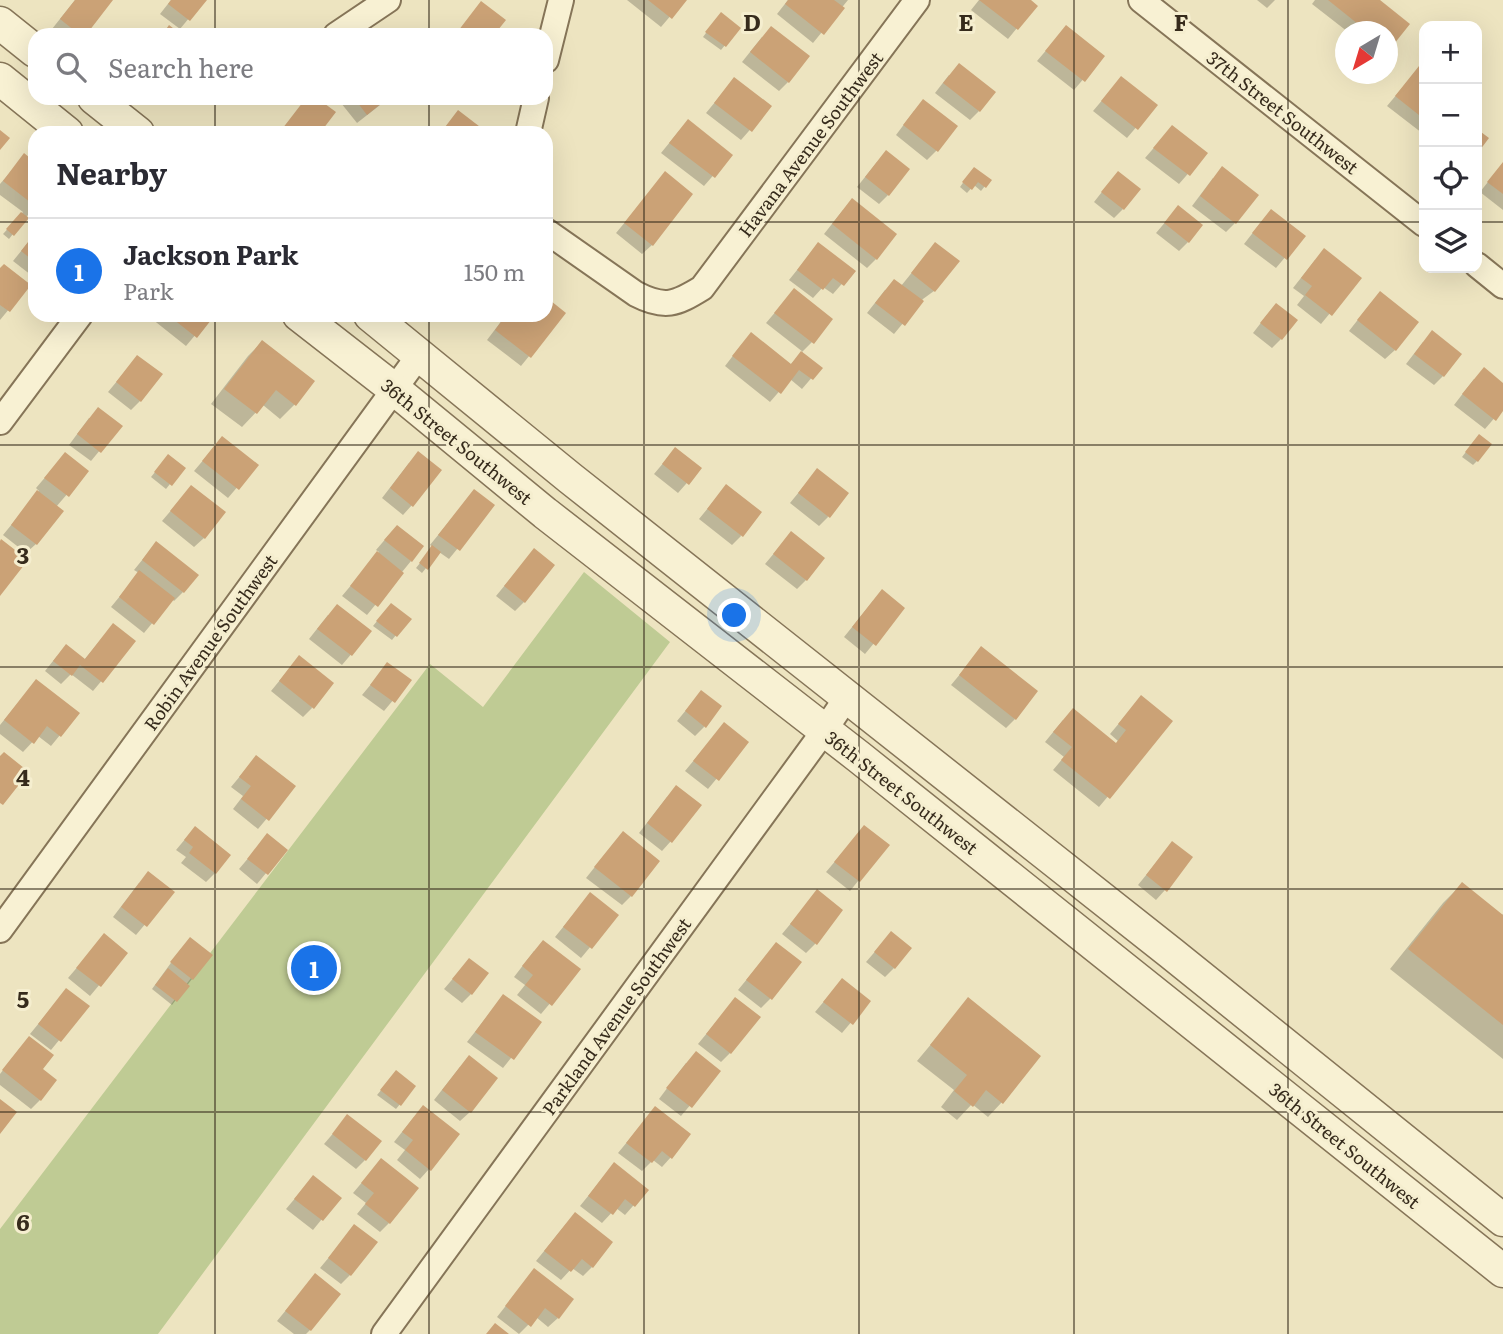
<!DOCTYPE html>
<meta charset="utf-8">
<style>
:root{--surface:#fff;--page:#f7f7f7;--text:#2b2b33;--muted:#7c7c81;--line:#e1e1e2;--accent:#1a73e8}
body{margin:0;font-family:Literata,serif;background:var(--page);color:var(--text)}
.controls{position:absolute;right:21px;top:21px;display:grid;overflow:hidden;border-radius:14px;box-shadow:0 7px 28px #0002}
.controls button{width:63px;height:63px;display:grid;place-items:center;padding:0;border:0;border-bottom:2px solid var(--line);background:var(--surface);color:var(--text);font:35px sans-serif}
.compass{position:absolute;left:1335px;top:21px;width:63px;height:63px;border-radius:50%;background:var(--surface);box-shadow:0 7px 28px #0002;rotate:218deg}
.you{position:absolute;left:735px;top:616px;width:24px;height:24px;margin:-18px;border:5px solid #fff;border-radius:50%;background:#1a73e8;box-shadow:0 0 0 10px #1a73e833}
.badge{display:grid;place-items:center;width:46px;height:46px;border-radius:50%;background:var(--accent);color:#fff;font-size:23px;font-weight:700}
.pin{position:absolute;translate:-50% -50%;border:4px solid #fff;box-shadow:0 2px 7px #0006}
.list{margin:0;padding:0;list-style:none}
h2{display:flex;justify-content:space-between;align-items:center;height:91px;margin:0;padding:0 28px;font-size:30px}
h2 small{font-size:23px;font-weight:400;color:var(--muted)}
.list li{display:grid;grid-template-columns:46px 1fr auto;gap:21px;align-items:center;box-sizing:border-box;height:105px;padding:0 28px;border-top:2px solid var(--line)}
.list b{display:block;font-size:26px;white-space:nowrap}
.list p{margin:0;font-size:23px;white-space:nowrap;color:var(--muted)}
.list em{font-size:23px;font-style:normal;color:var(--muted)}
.icon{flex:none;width:38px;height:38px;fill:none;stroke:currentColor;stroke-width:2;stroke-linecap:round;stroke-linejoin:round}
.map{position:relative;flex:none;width:1503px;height:1334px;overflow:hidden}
.search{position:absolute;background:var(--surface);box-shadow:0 7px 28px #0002;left:28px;top:28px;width:525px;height:77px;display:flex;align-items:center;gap:18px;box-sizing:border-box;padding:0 24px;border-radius:21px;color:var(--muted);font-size:26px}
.panel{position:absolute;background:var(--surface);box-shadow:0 7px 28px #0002;left:28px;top:126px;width:525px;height:196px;border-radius:21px}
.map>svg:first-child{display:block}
.green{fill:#bfcb94}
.shadow{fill:#0003}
.building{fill:#cba276}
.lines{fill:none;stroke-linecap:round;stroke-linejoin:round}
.minor-casing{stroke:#867558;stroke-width:28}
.tertiary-casing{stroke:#867558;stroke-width:35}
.minor{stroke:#f8f1d3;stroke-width:24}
.tertiary{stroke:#f8f1d3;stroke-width:32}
.grid{fill:none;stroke:#362b1c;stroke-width:2;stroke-opacity:0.55}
.labels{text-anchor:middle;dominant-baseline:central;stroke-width:6;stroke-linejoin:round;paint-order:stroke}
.street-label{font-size:18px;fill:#362b1c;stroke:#f5eecf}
.grid-label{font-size:23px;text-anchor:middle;font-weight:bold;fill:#362b1c;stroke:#f5eecf;stroke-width:6;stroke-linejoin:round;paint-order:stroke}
</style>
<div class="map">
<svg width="1503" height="1334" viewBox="0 0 1503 1334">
<rect width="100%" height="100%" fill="#ede4c0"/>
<path class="green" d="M584 572 670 642 158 1334H0V1229L430 664 483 707Z"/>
<path class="shadow" d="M75 0H111L84 35H60L52 29Z
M171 0H204L180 29 160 14Z
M627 0H684L661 27Z
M788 0H848L813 43 777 14Z
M979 0H1028L1035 6 1008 39 971 10Z
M1257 0H1275L1267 8Z
M1315 0H1377L1407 24 1388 49V32H1348L1312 4Z
M717 18 739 28 721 50 703 37Z
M1066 27 1103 56 1074 90 1037 61Z
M762 37 788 82 779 91 742 62Z
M1419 68 1424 73V131L1422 133 1387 106Z
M949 75 979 111 970 120 935 93Z
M1121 78 1155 105 1127 138 1093 111Z
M734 79 770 107 741 140 706 113Z
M337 98H389L357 123Z
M914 111 937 150 927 160 896 135Z
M1172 127 1206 153 1179 184 1145 158Z
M679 131 731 155 704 186 661 153Z
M24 156 35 164V206L9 239 3 234 23 212 0 195V184Z
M877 162 888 195 879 204 857 187Z
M1503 163V210L1480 192Z
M970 173 985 186 981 191 974 185 967 193 960 187Z
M665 174 652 245 642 254 616 233Z
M1213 178 1235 223 1226 232 1192 206Z
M1109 183 1123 209 1114 218 1094 202Z
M1178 207 1188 242 1179 251 1156 233Z
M843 210 876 259 867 268 824 234Z
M1262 221 1303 236 1276 268 1244 244Z
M35 234V271L31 275 13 261Z
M818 244 853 271 833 294 823 287 813 298 789 280Z
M935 244 934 291 923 299 894 334 867 313 885 290 901 286Z
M1315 260 1359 278 1321 324 1297 305 1304 296 1293 288Z
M0 270 29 285 0 320Z
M794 290 812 342 801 353 820 368 802 389 790 379 770 402 725 366 742 344 790 365 803 352 766 323Z
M546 299 564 313 521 366 487 340 506 315H546Z
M1371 303 1395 350 1385 359 1349 331Z
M147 315H212L186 346Z
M1267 315 1281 339 1272 348 1253 333Z
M262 342 295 404 280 419 263 405 242 427 211 404 248 356Z
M1423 342 1443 376 1434 385 1406 364Z
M137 357 140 401 131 410 108 392Z
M1474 379 1503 385V408L1485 429 1454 405Z
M89 418 120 426 91 461 69 445Z
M222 438 256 465 228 498 194 471Z
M1475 440 1477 461 1473 465 1462 457Z
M675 449 700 468 678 493 654 474Z
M65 454 87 471 56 507 36 544 26 553 3 535 39 491 36 488Z
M164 461 170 484 166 489 151 477Z
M409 463 412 505 403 515 382 498Z
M817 470 828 517 819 526 790 503Z
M726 486 741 536 732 545 699 519Z
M191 487 204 538 194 547 162 521Z
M474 491 493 505 449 559 439 552 422 573 416 568 433 547 430 545Z
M791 533 806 580 797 589 765 564Z
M388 536 411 561 367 615 342 596 379 552 376 550Z
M156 543 183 592 174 601 172 599 144 633 111 607 139 573 134 570Z
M534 550 524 602 515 611 496 596Z
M873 601 903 608 865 654 844 637Z
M387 609 409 619 392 640 373 626Z
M328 615 370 632 342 665 309 639Z
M113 625 134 642 93 691 71 674 61 684 45 671 57 656 84 660Z
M981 649 1015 719 1006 728 951 685Z
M299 657 312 708 303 717 271 691Z
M387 665 409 681 384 711 362 695Z
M36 681 78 713 51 746 38 736 23 752 0 734V725Z
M701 692 704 727 695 736 677 721Z
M1141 697 1171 721 1099 807 1053 770 1064 757 1045 742 1063 720 1115 745 1118 741 1110 734Z
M724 724 747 742 708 789 685 771Z
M256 757 294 786 258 829 233 809 243 796 231 787Z
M667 797 671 841 662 851 639 833Z
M864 827 887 845 850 891 826 872Z
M267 836 285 850 257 884 239 869Z
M186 838 215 873 206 882 181 863 186 857 176 850Z
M614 843 631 896 622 905 586 878Z
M1172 843 1165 890 1156 900 1138 885Z
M139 883 172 892 136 935 113 917Z
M1462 884 1501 916 1503 914V1059L1390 969 1443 903Z
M817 892 815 944 806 953 782 934Z
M590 894 617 915 581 958 555 937Z
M891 933 894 968 885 977 866 962Z
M104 936 126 953 90 996 68 978Z
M776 944 770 999 761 1008 738 990Z
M181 949 192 979 172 1005 152 989Z
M534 951 578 970 541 1014 517 995 525 985 514 977Z
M469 960 471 994 462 1003 444 989Z
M842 980 869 1001 842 1033 815 1012Z
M66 990 87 1006 51 1050 30 1034Z
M503 996 539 1023 503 1068 467 1042Z
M735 999 730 1053 721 1062 698 1044Z
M968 1000 1002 1102 988 1117 972 1104 957 1120 941 1107 954 1090 917 1061Z
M20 1048 40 1069V1100L31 1109 0 1085V1074Z
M686 1063 719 1071 681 1116 659 1099Z
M460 1067 470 1112 460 1121 434 1100Z
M392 1077 414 1087 396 1109 377 1095Z
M655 1108 671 1157 662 1167 653 1160 642 1171 618 1153Z
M348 1116 365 1160 356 1169 324 1144Z
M414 1117 429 1169 420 1179 397 1160 405 1150 394 1142Z
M381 1160 389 1223 380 1232 357 1214 366 1203 353 1193Z
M614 1164 647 1190 625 1215 616 1208 602 1223 580 1206Z
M313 1177 339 1198 313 1230 286 1209Z
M566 1224 592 1267 583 1276 572 1268 561 1280 536 1261Z
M355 1226 350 1275 341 1284 320 1268Z
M534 1270 558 1318 548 1327 536 1317 519 1334 497 1317Z
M315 1275 310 1330 306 1334H294L277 1321Z"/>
<path class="building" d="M75 0H113L86 35H80L60 19Z
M171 0H207L190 21 168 4Z
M648 0H687L672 19Z
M788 0H834L845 8 824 35 785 4Z
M979 0H1031L1038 6 1018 30Z
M1328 0H1380L1410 24 1390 49 1388 46V32H1368Z
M481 1 506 20 494 35H455Z
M721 12 741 28 726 47 705 32Z
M169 25 182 35H162Z
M1066 25 1105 56 1085 82 1045 51Z
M771 26 810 56 789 83 750 52Z
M959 63 996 92 980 112 943 83Z
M1419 66 1424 70V119L1395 96Z
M1121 76 1158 105 1138 130 1101 101Z
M734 77 772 106 752 132 714 103Z
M306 98H317L336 112 320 133H279Z
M354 98H388L367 115Z
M923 99 958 126 938 152 903 125Z
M458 110 488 133H445L442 131Z
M688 119 733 155 715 178 669 143Z
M1172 125 1208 153 1190 176 1153 148Z
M1477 129 1489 138 1477 154Z
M0 130 10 138 0 150Z
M886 150 910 169 889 196 865 177Z
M24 153 35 162V206L3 181Z
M1503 162V194L1487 182Z
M1222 166 1259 195 1236 224 1200 196Z
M974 167 992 180 986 188 978 182 972 190 962 182Z
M665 171 693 194 653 246 624 223Z
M1118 171 1141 189 1124 210 1101 192Z
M852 198 897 234 877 260 832 224Z
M1178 205 1203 225 1189 243 1164 223Z
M1271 209 1306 236 1287 260 1252 233Z
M21 212 29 218 14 236 6 229Z
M35 233V262L21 251Z
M818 242 856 271 844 286 833 278 823 290 797 270Z
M935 242 960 261 935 292 911 273Z
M1324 248 1362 278 1332 316 1305 295 1312 286 1301 278Z
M4 264 31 285 10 312 0 305V268Z
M894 279 924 301 905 326 875 303Z
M794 288 833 319 814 344 774 313Z
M1380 291 1419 322 1396 351 1357 320Z
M546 297 566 313 531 358 495 330 506 315H546Z
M1276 303 1298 320 1282 340 1260 323Z
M168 315H215L197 338Z
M1432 330 1462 354 1444 377 1414 354Z
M751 332 791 364 801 351 823 368 813 380 799 370 781 394 732 356Z
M262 340 315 381 296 406 276 390 257 414 224 389Z
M137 355 163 374 141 402 116 382Z
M1484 367 1503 383V411L1496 421 1462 394Z
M98 407 123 426 101 453 77 434Z
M1479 434 1492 444 1478 462 1465 452Z
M222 436 259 465 239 490 202 461Z
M675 447 702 468 689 485 662 464Z
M418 451 442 470 413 507 390 488Z
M65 452 89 471 69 497 44 478Z
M168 454 186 468 172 486 154 472Z
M817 468 849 493 830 518 798 493Z
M726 484 762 512 743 537 707 509Z
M191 485 226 512 205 539 170 511Z
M474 489 495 505 460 551 438 535Z
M37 490 64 511 37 545 11 525Z
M397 525 424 546 412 562 384 540Z
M791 531 825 558 807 581 773 554Z
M1 539 28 560 0 596V541Z
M156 541 199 575 184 593 142 560Z
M432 545 441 552 428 570 419 563Z
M534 548 555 565 525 603 504 586Z
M377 551 404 573 378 607 350 586Z
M139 570 175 598 154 625 119 597Z
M882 589 905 608 876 646 852 627Z
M391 603 412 619 397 637 376 621Z
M337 604 372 631 352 656 317 629Z
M113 623 136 641 103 683 80 665 72 676 53 661 66 644 85 659Z
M981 646 1038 691 1016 720 959 675Z
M299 655 334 683 314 709 279 681Z
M387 662 412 680 395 703 370 685Z
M36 679 80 713 61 737 47 726 34 744 4 720Z
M701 690 722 706 706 728 685 711Z
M1141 695 1173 721 1110 799 1061 760 1072 747 1053 732 1073 708 1116 743 1126 730 1118 724Z
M724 722 749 742 719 781 693 761Z
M4 752 29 772 3 805 0 803V756Z
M256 755 296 786 269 821 241 799 251 786 239 777Z
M676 785 702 805 672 843 647 823Z
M864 825 890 845 860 882 834 862Z
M195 826 231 855 216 874 189 853 193 847 184 840Z
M623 831 660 861 632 897 594 867Z
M267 833 288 850 268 875 247 859Z
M1172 841 1193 857 1167 892 1146 875Z
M148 871 175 892 147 927 121 907Z
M1462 882 1503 915V1025L1408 949Z
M817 889 843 910 817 945 790 924Z
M590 892 619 915 592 949 563 927Z
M891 931 912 948 895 969 874 952Z
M104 933 128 953 101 987 76 968Z
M190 937 213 955 193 980 170 962Z
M543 940 581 969 552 1006 525 985 533 975 522 966Z
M776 942 802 962 772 1000 746 980Z
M469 958 489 973 472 995 452 979Z
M168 968 190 986 177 1002 155 985Z
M842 978 871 1001 853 1025 823 1002Z
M66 988 90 1006 61 1042 38 1024Z
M503 994 542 1022 514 1060 475 1032Z
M735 997 761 1017 731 1054 706 1034Z
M968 997 1041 1056 1003 1104 986 1090 973 1107 954 1091 967 1075 930 1045Z
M29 1036 54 1055 43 1069 57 1080 41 1101 2 1070Z
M696 1051 721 1071 692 1108 666 1088Z
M469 1055 498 1078 471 1113 442 1090Z
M396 1070 416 1086 401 1106 380 1090Z
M0 1099 17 1112 0 1134Z
M423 1105 460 1134 431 1171 405 1150 413 1140 402 1132Z
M655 1106 691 1134 672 1159 662 1151 652 1163 626 1143Z
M347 1114 382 1141 366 1161 332 1134Z
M381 1158 419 1188 390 1224 365 1204 374 1193 361 1183Z
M614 1162 649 1190 635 1207 625 1199 613 1215 588 1196Z
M313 1175 342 1198 323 1221 294 1199Z
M575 1212 613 1242 593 1268 582 1259 571 1272 544 1251Z
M354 1224 378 1242 351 1276 328 1258Z
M534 1268 574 1299 559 1319 545 1308 531 1327 505 1306Z
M315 1273 341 1294 311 1331 285 1311Z
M495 1323 509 1334H486Z"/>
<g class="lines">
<g class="minor-casing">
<path id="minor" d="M1141 0 1424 224
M336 35 388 0
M546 60 561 0
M528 133 536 98
M546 231 636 294C665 309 676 304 702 288L917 0
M1477 265 1503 286
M0 422 80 315
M0 930 420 354
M384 1334 824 731 847 697"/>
</g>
<g class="tertiary-casing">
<path id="tertiary" d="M0 23 35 51
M0 79 67 133
M94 98 138 133
M299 315 394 389 545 513 859 757 1503 1271
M370 315 570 478 1171 953 1503 1220"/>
</g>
<use href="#minor" class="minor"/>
<use href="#tertiary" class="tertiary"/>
</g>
<path class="grid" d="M215 0V35M429 0V35M644 0V1334M859 0V1334M1074 0V1334M1288 0V1334M215 98V133M429 98V133M0 222H35M546 222H1424M1477 222H1503M215 315V1334M429 315V1334M0 445H1503M0 667H1503M0 889H1503M0 1112H1503"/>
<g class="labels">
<g class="street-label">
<text transform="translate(1283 112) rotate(38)">37th Street Southwest</text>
<text transform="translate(810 144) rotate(-53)">Havana Avenue Southwest</text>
<text transform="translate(457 441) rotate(39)">36th Street Southwest</text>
<text transform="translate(210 642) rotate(-54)">Robin Avenue Southwest</text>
<text transform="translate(902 792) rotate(38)">36th Street Southwest</text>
<text transform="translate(616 1016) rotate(-54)">Parkland Avenue Southwest</text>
<text transform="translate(1345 1145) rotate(39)">36th Street Southwest</text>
</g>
</g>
<g class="grid-label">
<text x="752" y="31">D</text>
<text x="966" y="31">E</text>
<text x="1181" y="31">F</text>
<text x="23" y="564">3</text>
<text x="23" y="786">4</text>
<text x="23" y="1008">5</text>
<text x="23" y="1231">6</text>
</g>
</svg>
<div class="controls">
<button>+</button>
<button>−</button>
<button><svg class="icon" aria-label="locate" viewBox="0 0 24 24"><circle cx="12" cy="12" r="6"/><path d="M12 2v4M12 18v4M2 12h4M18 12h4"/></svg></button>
<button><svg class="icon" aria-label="layers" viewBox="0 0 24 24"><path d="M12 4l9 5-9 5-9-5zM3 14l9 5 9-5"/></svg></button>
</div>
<svg class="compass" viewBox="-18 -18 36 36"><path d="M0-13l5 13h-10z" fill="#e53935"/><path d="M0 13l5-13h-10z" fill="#7c7c81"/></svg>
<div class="you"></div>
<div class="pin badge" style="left:314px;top:968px">1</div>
<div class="search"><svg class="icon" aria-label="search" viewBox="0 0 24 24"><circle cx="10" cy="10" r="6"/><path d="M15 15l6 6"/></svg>Search here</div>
<section class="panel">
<h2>Nearby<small></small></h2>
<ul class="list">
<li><span class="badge">1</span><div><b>Jackson Park</b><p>Park</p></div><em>150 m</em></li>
</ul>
</section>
</div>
